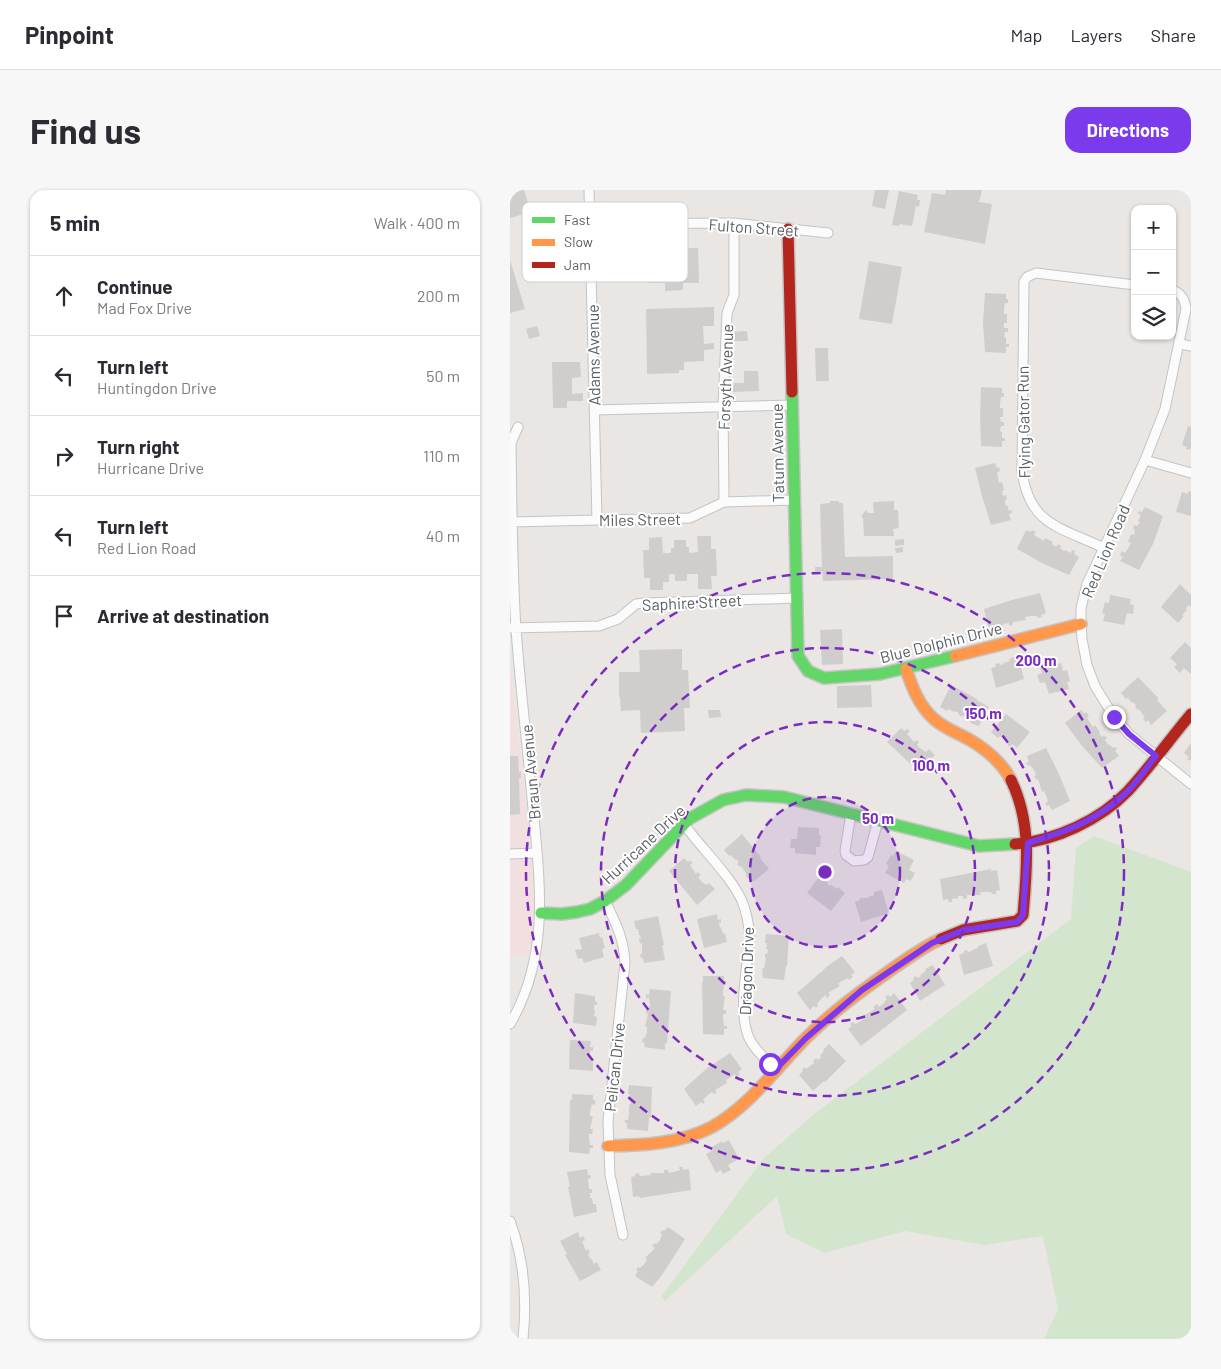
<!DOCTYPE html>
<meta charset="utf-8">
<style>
:root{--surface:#fff;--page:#f7f7f7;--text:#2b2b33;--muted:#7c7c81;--line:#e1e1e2;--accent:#7c3aed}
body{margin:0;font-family:Barlow,sans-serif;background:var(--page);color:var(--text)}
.controls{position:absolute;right:15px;top:15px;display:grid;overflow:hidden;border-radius:10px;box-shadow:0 1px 4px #0004}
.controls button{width:45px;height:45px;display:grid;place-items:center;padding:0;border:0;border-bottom:1px solid var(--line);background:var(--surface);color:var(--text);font:25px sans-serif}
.stop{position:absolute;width:15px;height:15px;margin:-11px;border:4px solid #7c3aed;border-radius:50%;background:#fff}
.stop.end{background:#7c3aed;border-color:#fff;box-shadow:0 1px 5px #0008}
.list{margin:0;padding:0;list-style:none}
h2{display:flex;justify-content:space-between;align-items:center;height:65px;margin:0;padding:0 20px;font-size:21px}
h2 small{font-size:16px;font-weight:400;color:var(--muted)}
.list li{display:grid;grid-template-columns:32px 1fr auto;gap:15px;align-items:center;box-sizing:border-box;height:80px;padding:0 20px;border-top:1px solid var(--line)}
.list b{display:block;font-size:19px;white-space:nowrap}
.list p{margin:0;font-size:16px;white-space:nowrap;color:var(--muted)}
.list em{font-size:16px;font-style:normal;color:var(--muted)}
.icon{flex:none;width:28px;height:28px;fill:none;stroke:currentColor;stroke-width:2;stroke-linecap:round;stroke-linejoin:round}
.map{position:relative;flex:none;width:681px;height:1149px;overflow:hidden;border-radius:15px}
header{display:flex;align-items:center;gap:30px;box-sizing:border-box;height:70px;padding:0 25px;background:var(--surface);border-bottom:1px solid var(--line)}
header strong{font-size:24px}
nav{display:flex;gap:28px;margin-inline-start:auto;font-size:18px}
.intro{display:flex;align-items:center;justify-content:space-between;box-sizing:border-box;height:120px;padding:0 30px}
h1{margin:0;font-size:35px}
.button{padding:12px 22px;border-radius:15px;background:var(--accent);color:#fff;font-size:18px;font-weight:700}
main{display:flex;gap:30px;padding:0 30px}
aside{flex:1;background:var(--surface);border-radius:15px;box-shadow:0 1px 4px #0004}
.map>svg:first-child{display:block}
.medical{fill:#f2e0e0}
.green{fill:#d4e5ce}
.building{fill:#d0cecd}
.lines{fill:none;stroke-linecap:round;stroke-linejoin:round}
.street-casing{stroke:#c4c4c4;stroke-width:11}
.fast-casing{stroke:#c4c4c4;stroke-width:14}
.slow-casing{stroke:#c4c4c4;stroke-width:14}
.jam-casing{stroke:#c4c4c4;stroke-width:14}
.street{stroke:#fcfbfb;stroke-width:9}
.fast{stroke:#63d668;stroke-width:11}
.slow{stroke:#ff974d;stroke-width:11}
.jam{stroke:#b3261e;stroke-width:11}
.route{stroke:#7c3aed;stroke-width:6}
.ring{fill:none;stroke:#7b2cbf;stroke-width:2.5;stroke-dasharray:9 6}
.labels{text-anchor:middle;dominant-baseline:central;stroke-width:4;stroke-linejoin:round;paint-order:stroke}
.street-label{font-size:16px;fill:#595e61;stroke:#fff}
.key{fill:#fff;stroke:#cdcfd0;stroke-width:1}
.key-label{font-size:14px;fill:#595e61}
.centre{fill:#7b2cbf;stroke:#fff;stroke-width:2.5}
.ring-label{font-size:15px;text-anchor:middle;font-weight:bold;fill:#7b2cbf;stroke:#fff;stroke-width:4;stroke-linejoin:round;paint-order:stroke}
</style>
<header>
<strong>Pinpoint</strong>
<nav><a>Map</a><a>Layers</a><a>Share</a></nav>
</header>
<div class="intro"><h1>Find us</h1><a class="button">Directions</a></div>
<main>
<aside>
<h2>5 min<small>Walk · 400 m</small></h2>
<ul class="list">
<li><svg class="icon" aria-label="ahead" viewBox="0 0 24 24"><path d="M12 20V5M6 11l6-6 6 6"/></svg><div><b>Continue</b><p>Mad Fox Drive</p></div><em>200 m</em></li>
<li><svg class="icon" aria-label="left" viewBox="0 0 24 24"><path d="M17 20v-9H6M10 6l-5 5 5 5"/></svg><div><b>Turn left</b><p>Huntingdon Drive</p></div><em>50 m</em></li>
<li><svg class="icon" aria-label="right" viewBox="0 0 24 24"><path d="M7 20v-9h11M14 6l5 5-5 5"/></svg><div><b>Turn right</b><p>Hurricane Drive</p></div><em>110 m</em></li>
<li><svg class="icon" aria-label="left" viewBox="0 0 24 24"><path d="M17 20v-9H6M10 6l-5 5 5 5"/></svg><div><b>Turn left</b><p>Red Lion Road</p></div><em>40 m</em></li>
<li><svg class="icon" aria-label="arrive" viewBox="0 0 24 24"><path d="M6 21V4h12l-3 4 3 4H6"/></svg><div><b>Arrive at destination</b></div></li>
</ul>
</aside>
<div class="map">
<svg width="681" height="1149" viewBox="0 0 681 1149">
<rect width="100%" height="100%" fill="#e9e6e3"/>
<path class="medical" d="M0 474 25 702 24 736 20 763 0 765Z"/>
<path class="green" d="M584 646 681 682V1149H534L548 1119 533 1046 474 1055 395 1041 315 1063 276 1044 267 1006 155 1111 151 1107 253 969 303 925 561 729 566 658Z"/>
<path class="building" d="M0 0H14L21 22 0 28Z
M365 0H379L375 19 362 16Z
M436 0H472L469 12 482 14 475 54 414 42 422 3 435 5Z
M389 1 408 5 407 10H410L409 17 406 16 402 36 390 34 389 36 382 35Z
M18 41 21 50 15 52 12 43Z
M158 47H168V54H171V58H188L189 93H173V100L155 101V93H139L138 81H115V59H154V55H158Z
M0 70 15 119 0 123Z
M359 71 392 77 382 134 349 129Z
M475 103 496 104V109H498V113H495L494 119V124H497V133H494V138H498V142H495L494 147H496V154H499V157H496V163L475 162 473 133Z
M204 117V136H193L194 154 204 153V159L194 160V171L174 172V180H169V183L137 184 136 119Z
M27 136 30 146 19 149 16 139Z
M237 141 238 151H223V142Z
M305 158H318L319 191H306Z
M42 172H70L71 187 62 188V204L73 203V211H57V218H43Z
M234 181H248L249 201 223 202V193H234Z
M471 197 492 198V203H494V207H491L490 214V218H493V227H490L491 232H494V236H491L490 241 492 242V248H495V251H492V257L471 256 470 227Z
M678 236 681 237V258L679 260 676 259 677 257 672 255Z
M485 273 487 278 489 277 490 281 487 282 489 293 492 292 494 300 492 301 493 306 496 305 497 309 495 310V315H497L499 321 502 320V323L499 324 501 330 481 335 472 306 465 278Z
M678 301 681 302V326L666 322 672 302 678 304Z
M320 311H329V313H333L335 367 383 366V389L313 391 312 381H305V377H312L310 314 320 313Z
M384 311V320H388L389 338 383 339 384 346H354L353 328 351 326 356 320 358 323H364L363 312Z
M635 317 653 326 643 354 629 380 610 371 613 367 610 365 612 361 615 363 619 357 621 353 618 352 621 344 624 345 625 340 623 339 624 335 627 336 630 332 628 331 631 325 628 324 629 321 632 322Z
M516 340 521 342 522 340 526 342 524 345 534 351 535 348 543 352 542 354 546 357 548 354 551 356 550 358 554 361 555 360 561 363 562 360 565 361 564 364 569 367 559 385 532 373 507 359Z
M187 346H201V359H206L207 386H201L202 399H188V384H177V391H165V384H159V392H153V400H140V388H134L133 360H139V348L152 347 153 363H161V358H164V350H176V357H179V363L188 362Z
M394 349V355L385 356V350Z
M393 357V362L386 363 385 358Z
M670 394 681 405V417L679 415 676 418 677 420 672 425 674 426 668 433 651 417Z
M530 403 536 423 531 425 532 427 528 428 527 426H520L515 427 516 430 503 432V434L499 436V433L493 434 494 435 488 437 489 440 486 441 485 438 479 439 474 419 502 410Z
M600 405 621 409 620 414 624 415 623 424 617 423 614 435 593 431 595 424 592 423 595 412 599 413Z
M332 439 333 474 312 475 310 440Z
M675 452 681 458V484L674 478 670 483 664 477 667 474 660 468Z
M172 459V480H178L180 518H174L175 541 131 543 130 520 111 521 110 507H109V482H130L129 460Z
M508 466 514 489 486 498 481 478 486 477 485 474 489 473 490 475 494 474 493 473 500 471 499 469Z
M551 473 553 481 557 480 560 491 557 492 559 499 539 504 535 492 530 493 527 485 532 483 530 478Z
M628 487 649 509 647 510 657 521 641 535 638 530 636 532 633 529 635 528 629 519 628 520 625 517 626 515 623 512 622 513 618 508 616 509 611 503Z
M361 495 362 517 327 518V496Z
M441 495 467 509V510L479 517 469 536 460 533 461 531 452 525V527L448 524 449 523 445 521 444 522 438 519 437 521 430 517Z
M198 520H210L211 527 199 528Z
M571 520 574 524 576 522 579 525 577 528 583 537 585 535 590 542 589 543 592 547 594 545 597 548 595 550 598 555 599 554 603 558 605 557 607 559 605 561 609 566 592 578 572 556 555 533Z
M496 524 520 542 507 558 502 554 500 557 497 554 499 552 496 549 495 550 490 546 488 548 481 542Z
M391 538 395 541 397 539 400 541 397 544 404 552 407 550 409 552 407 555 411 559 416 562 419 559 425 565 410 583 377 552Z
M681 553V569L680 571 677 569 679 567 674 563Z
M536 558 549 584 560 611 542 620 539 615 537 616 535 613 538 612 536 605 534 601 532 602 528 589 526 590 524 586 526 585 524 580 520 575 518 576 516 573 519 572 517 566Z
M0 566H8L9 582H11V588H9L10 624 0 625Z
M288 637 309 638V645L311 646 310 657H306V665L285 663V658H280L281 649H287Z
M232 644 251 667 250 668 259 679 243 692 235 686 237 685 231 676 230 677 227 674 229 672 226 669 225 670 221 665 219 666 214 660Z
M386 661 404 670 399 680 405 683 401 691 396 689 394 693 375 683 379 676 376 674 381 665 383 666Z
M174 668 178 672 180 670 183 673 180 675 186 684 188 682 191 685 188 687 192 692 197 695 199 693 205 699 187 715 159 681Z
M481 679V681L487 680 490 700 486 701V704H482L481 702H470L471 705H457V708L453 709V706H448V708L442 709V712H439L438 709 433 710 430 689Z
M309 687 314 691 316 689 318 691 317 693 320 696 321 695 327 699 328 697 335 703 321 721 297 703Z
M372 700 379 723 351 732 345 712 350 710V708H358V707L364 705V702Z
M207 724 208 730 211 729V733H209L210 738 211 737 213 744 215 743 217 752 194 758 187 729Z
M148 726 154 755H152L155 770 134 773 133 768H131L130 764H132V753L130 754 129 749H131L130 745H129L128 739H126L124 731Z
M89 743 90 748 92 747 95 758 92 759 94 767 74 773 72 768 68 769 65 760 72 759 69 748Z
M256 744 279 746 277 776H276L274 790 253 788 252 778 254 779 256 768H255V764H257L258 759H256L257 753H255Z
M476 753 483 776 454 785 449 765 454 763V761L457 760 458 762 462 761V760L468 758V756Z
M332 766 345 782 341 785 343 787 339 790 338 788 332 791 328 794 330 796 318 803 320 805 317 808 315 805 311 809 307 814 308 816 306 818 304 816 300 820 287 803 319 775Z
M423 775 435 795 410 811 400 793 404 790 403 788 406 786 408 788 411 786 410 785 416 781 415 779Z
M193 786H214V791H216V795H214L213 802V806H215L213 820H216V824H213V829L214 836H217V839H214V845L193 844 192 792H193Z
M140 799 161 801 157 854 155 853V860L134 857 135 853 132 852 133 848H135L137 842V837H135L138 824 136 823V819H139L140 814 139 808H136V804L139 805Z
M65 803 85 806V811L87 812V815H84V819L85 820 84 826 87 827 86 836 63 833Z
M384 803 397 820 351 856 338 839 342 836 340 834 343 832 345 834 351 831 355 828 353 826 365 819 363 817 367 814 369 817 373 814 377 809 375 807 378 805 380 807Z
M60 850 81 851 80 857H83V861H80V865H81V872H83V881L59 879Z
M319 854 336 871 315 892 314 891 303 901 289 885 293 881 292 880 294 877 296 879 304 873 303 871 306 868 308 870 311 867 310 866 314 861 313 860Z
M220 863 232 879 228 882 230 884 227 887 225 884 216 890 217 893 205 900 207 902 204 904 202 902 198 905 193 910 195 912 193 914 191 912 186 916 174 899 196 879Z
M119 895 142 897 141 927H139L138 941 117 939V933H115V930H118L119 924V915H120L121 910H119L120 904H118Z
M62 904 83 905V910H85V915L82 914 80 921V926H83L80 939H83L82 944H79V949L80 955H83V958H80L79 964 59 962 60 910H62Z
M219 950 229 969 218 975 221 980 213 984 211 980 206 983 196 964 203 960 202 957 212 951 213 953Z
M169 977H173V980L179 979 181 1000 130 1008 129 1006 123 1007 121 987 125 986V984L129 983 130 986 141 985 140 983H154V980H158L159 983 164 982 170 980Z
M77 979 78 985H80L81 988 78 989 79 999H82V1003H80V1008H82L83 1014H86L87 1022 64 1027 58 997H60L57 982Z
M158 1037 175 1049 152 1085 142 1097 125 1086 128 1081 126 1080 128 1077 130 1078 135 1073 137 1069 135 1068 145 1058 142 1056 145 1053 147 1054 150 1050 152 1044 150 1043 152 1040 154 1041Z
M68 1042 70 1048 73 1046 75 1050 72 1051 76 1061 78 1059 80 1063 78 1064 80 1069 81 1068 84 1074 87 1072 91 1080 70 1091 55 1065 57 1064 50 1051Z"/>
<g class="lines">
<g class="street-casing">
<path id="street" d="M79 0 87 330
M80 34 224 33 318 43
M662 100C672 103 675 110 676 119L655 219 635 270 577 394 571 418V434L572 449 577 475 585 496 604 527 619 544 681 594
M670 154 681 156
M84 220 282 215
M635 270 681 283
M214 312 213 217 217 123 224 105V33
M0 332 180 328 214 312 284 310
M594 358C550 337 519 335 512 281L514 92 517 87 526 83 625 95
M1 438 89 436 108 429 126 414 135 413 287 408
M341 623 335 661 336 665 344 671 354 670 358 667 368 631
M174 634C190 657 221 686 232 711 237 723 239 736 240 749 237 777 227 825 240 850 246 861 256 870 266 879
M0 664 27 663
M95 711C106 733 114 749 115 773L98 931 100 985 113 1045
M0 834C42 763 29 686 22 608 17 552 10 495 6 439 2 377 2 315 1 253L8 237
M0 1031C14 1068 17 1110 13 1149"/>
</g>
<g class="fast-casing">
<path id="fast" d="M282 202 288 466 298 481 314 488 370 484 445 466
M31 723 52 724 67 722 80 719 95 711 116 695 179 629 213 610 236 605 274 607 469 656 505 654"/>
</g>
<g class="slow-casing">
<path id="slow" d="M445 466 571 434
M396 479C402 497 409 516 424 529 435 539 448 543 460 550 476 559 493 574 501 590
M98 956C133 955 170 954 202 937 240 916 266 878 296 848 323 821 354 799 385 777 400 767 414 756 431 749"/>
</g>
<g class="jam-casing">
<path id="jam" d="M278 39 282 202
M505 654C545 651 590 630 618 601 640 577 660 549 681 524
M431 749 453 740 507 731 513 725C517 679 522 633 501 590"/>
</g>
<use href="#street" class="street"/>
<use href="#fast" class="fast"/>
<use href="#slow" class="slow"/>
<use href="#jam" class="jam"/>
</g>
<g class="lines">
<path class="route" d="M260 874 266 879 296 848 352 800 422 753 454 740 507 732 513 725 518 653C556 642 588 630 617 602 628 591 637 577 646 566L619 544 604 527"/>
</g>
<circle cx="315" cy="682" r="75" fill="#7b2cbf" fill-opacity=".12"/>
<g class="ring">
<circle cx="315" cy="682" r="75"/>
<circle cx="315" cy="682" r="150"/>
<circle cx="315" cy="682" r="224"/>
<circle cx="315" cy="682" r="299"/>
</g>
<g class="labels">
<g class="street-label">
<text transform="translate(244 37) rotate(4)">Fulton Street</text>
<text transform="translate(83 165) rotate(-91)">Adams Avenue</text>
<text transform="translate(215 187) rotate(-88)">Forsyth Avenue</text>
<text transform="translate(513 232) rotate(-91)">Flying Gator Run</text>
<text transform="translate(267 263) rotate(-91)">Tatum Avenue</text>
<text transform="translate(130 329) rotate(-1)">Miles Street</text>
<text transform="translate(595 361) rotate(-67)">Red Lion Road</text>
<text transform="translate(182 412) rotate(-3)">Saphire Street</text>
<text transform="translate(431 452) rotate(-14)">Blue Dolphin Drive</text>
<text transform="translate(20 582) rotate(-95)">Braun Avenue</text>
<text transform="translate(133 654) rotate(-43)">Hurricane Drive</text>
<text transform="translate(236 781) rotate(-88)">Dragon Drive</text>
<text transform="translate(104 877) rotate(-84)">Pelican Drive</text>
</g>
</g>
<rect x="12" y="12" width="166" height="80" rx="8" class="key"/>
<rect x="22" y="27" width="23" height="6" fill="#63d668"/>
<rect x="22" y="49" width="23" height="7" fill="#ff974d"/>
<rect x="22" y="72" width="23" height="6" fill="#b3261e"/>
<g class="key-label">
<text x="54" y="35">Fast</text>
<text x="54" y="57">Slow</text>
<text x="54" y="80">Jam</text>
</g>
<circle cx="315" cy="682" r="8" class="centre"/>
<g class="ring-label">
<text x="526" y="476">200 m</text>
<text x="473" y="529">150 m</text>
<text x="421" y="581">100 m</text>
<text x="368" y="634">50 m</text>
</g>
</svg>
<div class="controls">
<button>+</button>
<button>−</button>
<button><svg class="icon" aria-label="layers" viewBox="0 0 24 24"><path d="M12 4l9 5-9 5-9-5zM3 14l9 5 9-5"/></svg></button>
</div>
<div class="stop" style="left:260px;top:874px"></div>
<div class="stop end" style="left:604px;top:527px"></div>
</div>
</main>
